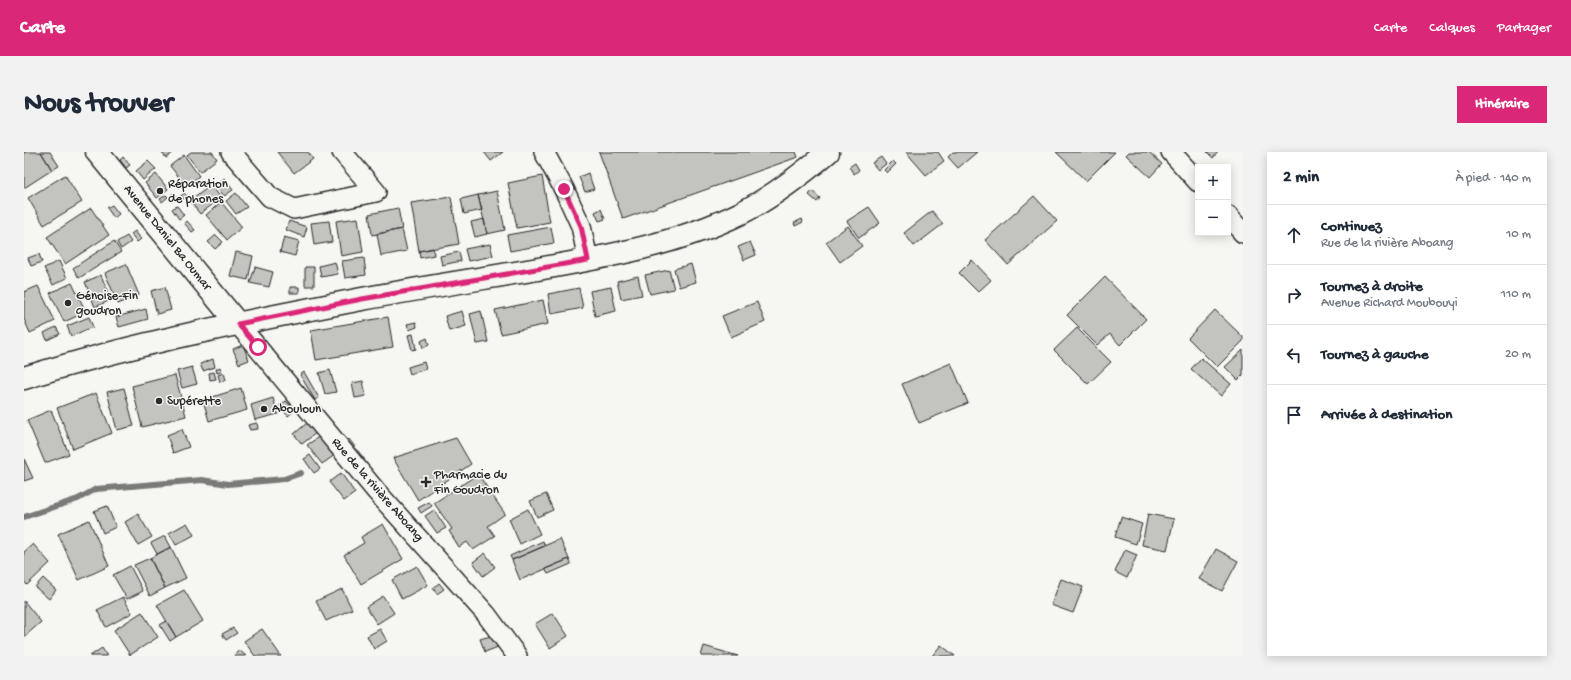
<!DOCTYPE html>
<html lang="fr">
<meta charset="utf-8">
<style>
:root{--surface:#fff;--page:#f2f2f3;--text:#1f2937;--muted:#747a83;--line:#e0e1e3;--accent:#db2777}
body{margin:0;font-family:"Gochi Hand",sans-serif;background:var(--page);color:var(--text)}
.controls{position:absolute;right:12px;top:12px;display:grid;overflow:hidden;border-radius:0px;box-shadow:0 2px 10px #0003}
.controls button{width:36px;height:36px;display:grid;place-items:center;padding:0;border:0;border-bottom:1px solid var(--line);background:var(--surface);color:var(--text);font:20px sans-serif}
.stop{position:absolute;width:12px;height:12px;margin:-9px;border:3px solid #db2777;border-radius:50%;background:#fff}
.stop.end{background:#db2777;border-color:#fff;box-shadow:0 1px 4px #0008}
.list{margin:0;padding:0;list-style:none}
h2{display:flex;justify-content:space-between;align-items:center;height:52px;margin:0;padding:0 16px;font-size:17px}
h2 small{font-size:13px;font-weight:400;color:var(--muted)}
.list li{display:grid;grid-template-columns:26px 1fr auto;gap:12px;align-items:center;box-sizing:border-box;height:60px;padding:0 16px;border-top:1px solid var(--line)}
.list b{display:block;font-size:15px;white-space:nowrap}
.list p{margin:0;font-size:13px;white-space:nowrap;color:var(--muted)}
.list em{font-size:13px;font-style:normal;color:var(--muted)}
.icon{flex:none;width:22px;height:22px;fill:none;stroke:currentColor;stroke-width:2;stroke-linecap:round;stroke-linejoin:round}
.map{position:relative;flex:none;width:1219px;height:504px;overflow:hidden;border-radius:0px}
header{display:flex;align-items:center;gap:24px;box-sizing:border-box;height:56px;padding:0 20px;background:var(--accent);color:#fff}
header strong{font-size:19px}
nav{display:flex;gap:22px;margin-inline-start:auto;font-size:14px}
.intro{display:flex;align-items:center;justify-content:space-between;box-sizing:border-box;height:96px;padding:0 24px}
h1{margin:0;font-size:28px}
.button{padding:10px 18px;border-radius:0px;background:var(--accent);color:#fff;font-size:14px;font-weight:700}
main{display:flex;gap:24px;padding:0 24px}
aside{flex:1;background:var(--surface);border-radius:0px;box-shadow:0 2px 10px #0003}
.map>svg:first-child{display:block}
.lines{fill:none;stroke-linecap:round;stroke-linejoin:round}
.stream{stroke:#7a7a78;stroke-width:6}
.building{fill:#c3c3c0;stroke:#2b2b2b}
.street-casing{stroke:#2b2b2b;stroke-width:22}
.secondary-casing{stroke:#2b2b2b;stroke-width:25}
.street{stroke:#f6f6f2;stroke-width:19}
.secondary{stroke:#f6f6f2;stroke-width:22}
.route{stroke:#db2777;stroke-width:5}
.poi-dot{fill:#2b2b2b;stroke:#f6f6f2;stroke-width:1.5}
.labels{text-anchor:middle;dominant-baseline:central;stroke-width:3;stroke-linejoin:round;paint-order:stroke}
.poi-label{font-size:13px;fill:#2b2b2b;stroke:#f6f6f2;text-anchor:start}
.street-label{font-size:13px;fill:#2b2b2b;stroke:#f6f6f2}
</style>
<header>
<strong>Carte</strong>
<nav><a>Carte</a><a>Calques</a><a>Partager</a></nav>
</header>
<div class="intro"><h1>Nous trouver</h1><a class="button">Itinéraire</a></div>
<main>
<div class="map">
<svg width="1219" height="504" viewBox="0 0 1219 504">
<rect width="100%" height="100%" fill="#f6f6f2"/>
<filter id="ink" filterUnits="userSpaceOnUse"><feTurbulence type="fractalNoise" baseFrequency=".025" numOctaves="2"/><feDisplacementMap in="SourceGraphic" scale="8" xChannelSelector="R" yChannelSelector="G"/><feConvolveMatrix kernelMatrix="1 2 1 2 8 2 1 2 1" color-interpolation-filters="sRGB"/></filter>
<g filter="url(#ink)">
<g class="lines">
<path class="stream" d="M0 365 54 347 72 337 178 328 204 332 260 327 277 321"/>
</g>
<path class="building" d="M0 0H17L28 18 0 36Z
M17 0H26L35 14 28 18Z
M138 0H150L142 6Z
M167 0H188L193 7 176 20 163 3Z
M253 0H284L289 7 270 21Z
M460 0H479L467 9Z
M575 0H772L774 5 599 67Z
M882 0H914L920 9 902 23Z
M929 0H953L934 16 924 5Z
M1032 0H1091L1062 29Z
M1105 0H1125L1138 12 1126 25 1102 3Z
M1183 0H1194L1189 6Z
M160 3 175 24 162 34 146 14Z
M99 5 106 13 102 16 96 8Z
M857 5 862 12 854 18 848 11Z
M124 9 132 17 119 28 112 19Z
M869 9 872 12 863 21 860 18Z
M831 11 835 18 830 22 825 15Z
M564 21 570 37 561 40 555 25Z
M132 22 144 37 133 46 121 31Z
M41 23 58 50 20 73 4 46Z
M518 24 526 70 493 76 484 31Z
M200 26 209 38 200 44 192 33Z
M187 33 197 46 176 62 166 49Z
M473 39 481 78 463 82 454 43Z
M788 39 796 46 793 50 785 43Z
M149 41 153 45 149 48 146 44Z
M160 41 163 44 158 48 156 45Z
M212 41 223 55 212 62 202 49Z
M142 43 144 45 138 50 136 47Z
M454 43 458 58 440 62 437 47Z
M1010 44 1033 69 984 113 961 88Z
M427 45 435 92 395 99 387 51Z
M197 50 218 75 203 88 182 63Z
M88 53 95 62 90 66 83 56Z
M153 54 160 63 155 67 148 57Z
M845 55 856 71 835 86 823 69Z
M67 56 85 83 41 112 23 85Z
M374 56 378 77 348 83 345 62Z
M577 57 581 67 575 69 571 60Z
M908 59 919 72 890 94 880 81Z
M334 66 339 100 317 104 312 69Z
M460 67 463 82 451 85 447 70Z
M778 67 779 70 771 74 770 71Z
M163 69 171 78 168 80 160 71Z
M265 69 283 75 280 85 262 78Z
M305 69 308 90 290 93 287 71Z
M824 74 838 94 816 110 802 90Z
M527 75 530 91 486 99 483 83Z
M378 77 383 99 357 104 353 82Z
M111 79 117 87 113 90 107 82Z
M192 83 199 90 191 97 184 90Z
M103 84 107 90 97 97 93 90Z
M260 85 275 89 271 104 256 100Z
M90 89 97 100 55 126 49 116Z
M726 90 732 103 720 108 714 95Z
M466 92 469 104 444 109 441 97Z
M409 96 410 103 396 106 395 99Z
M212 100 229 104 224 128 206 124Z
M435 100 437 109 418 113 416 104Z
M15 102 18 110 7 114 4 106Z
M340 106 342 123 321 126 318 109Z
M948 108 967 128 954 140 935 121Z
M35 109 43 126 29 133 20 116Z
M311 110 314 122 297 125 295 114Z
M102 112 115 143 94 152 81 121Z
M667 112 672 130 655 135 650 117Z
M231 115 249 120 245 135 226 131Z
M281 115H290V134H281Z
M645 118 650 137 626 142 621 123Z
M77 123 87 148 71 155 61 130Z
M614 124 618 143 597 147 593 129Z
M1081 125 1122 167 1096 193 1086 182 1073 193 1043 163Z
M48 131 62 160 40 170 26 141Z
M14 134 31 169 6 181 0 167V140Z
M141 135 147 158 133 162 127 139Z
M266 135H275V141H266Z
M587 135 592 159 571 164 566 139Z
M555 136 559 156 527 162 524 142Z
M519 148 524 172 477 182 471 158Z
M733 150 741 170 707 185 698 164Z
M122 157 124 167 95 175 92 165Z
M1191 158 1219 185V189L1193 215 1164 186Z
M438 159 442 174 425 179 421 164Z
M457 159 464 190 453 192 446 162Z
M65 165 69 175 47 184 43 174Z
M364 165 369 195 292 208 287 178Z
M392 170 393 175 385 178 383 172Z
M32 175 36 182 23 188 20 181Z
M1053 176 1087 210 1064 232 1030 198Z
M389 182 392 197 388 198 384 183Z
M403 186 405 193 399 196 397 189Z
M219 193 225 208 215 212 209 197Z
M1219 198V223L1214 228 1201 215Z
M1177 206 1207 232 1197 244 1167 217Z
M189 207 191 215 179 219 176 212Z
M400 210 402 217 386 222 384 215Z
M927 211 944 251 895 271 878 232Z
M168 215 173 232 158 236 153 219Z
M196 215 198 220 193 221 192 217Z
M306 218 312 240 301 242 295 221Z
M190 220 192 227 186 228 185 221Z
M280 220 295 246 291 248 276 223Z
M200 221 202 228 196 230 194 223Z
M151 223 162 264 118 275 108 234Z
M339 229 342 244 331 246 328 231Z
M100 236 110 274 93 278 83 240Z
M217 236 223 258 185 269 179 248Z
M72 241 88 281 49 297 33 256Z
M249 246 254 262 231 268 227 253Z
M262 249 271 258 264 264 255 254Z
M27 258 45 302 21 311 3 268Z
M233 271 234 277 226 278 224 273Z
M283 271 292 281 278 292 270 282Z
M158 277 165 295 149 301 143 283Z
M296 284 311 303 298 312 283 293Z
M432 286 447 312 394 348 369 306Z
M325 287 341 308 338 310 322 290Z
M286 303 296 317 290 321 280 307Z
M0 307 9 326 0 329Z
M317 321 331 341 320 349 305 330Z
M454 322 481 362 464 374 471 384 449 398 443 390 435 395 425 379 428 377 410 351Z
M522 342 529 358 513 365 506 349Z
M405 350 408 354 397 361 394 356Z
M83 354 92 375 79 381 70 359Z
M504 357 516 382 496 392 485 367Z
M410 358 422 376 413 381 401 364Z
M114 362 128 385 114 393 101 370Z
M1124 362 1150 367 1143 398 1118 393Z
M1097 365 1118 372 1112 392 1091 385Z
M65 368 85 414 55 428 34 382Z
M163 371 170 383 152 393 145 381Z
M359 372 379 407 337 432 320 403 340 391 337 385Z
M141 384 147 395 133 402 127 391Z
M536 387 545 407 496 428 488 408Z
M519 389 521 394 488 408 486 404Z
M9 392 26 411 3 433 0 429V400Z
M147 395 162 426 141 436 126 406Z
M1192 397 1214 409 1198 439 1175 427Z
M1101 398 1113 403 1103 426 1091 420Z
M461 401 471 415 459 424 449 410Z
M126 406 141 436 126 444 110 413Z
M545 407 547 412 524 422 521 417Z
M106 414 119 439 103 447 89 423Z
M393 414 404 433 378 447 368 428Z
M19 426 32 438 25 447 11 435Z
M1037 427 1059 435 1049 461 1027 453Z
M415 431 420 437 413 442 409 436Z
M318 437 328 457 302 469 292 449Z
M160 438 179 469 152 485 133 453Z
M359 444 370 461 353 472 342 455Z
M99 445 108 461 82 475 73 458Z
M0 449 17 470 0 485Z
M118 460 134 485 106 503 90 478Z
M529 461 544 484 526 496 511 472Z
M142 469 152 485 146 489 136 473Z
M209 476 213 481 202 488 198 482Z
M238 477 257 504H231L220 489Z
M356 477 363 489 350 497 343 484Z
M470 483 474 495 461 500 456 487Z
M917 493 931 504H908Z
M680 494 714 504H677Z
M78 496 83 504H66Z
M215 498 222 504H210Z"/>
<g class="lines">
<g class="street-casing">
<path id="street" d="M207 0 246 45 270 57 352 40 318 0
M520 0 540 37 557 74 564 108
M1147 0 1174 30
M1204 64 1219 81
M214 172 352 339 462 462 493 504"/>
</g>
<g class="secondary-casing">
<path id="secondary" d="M73 0 214 172
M0 226C111 191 224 169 338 147 396 136 455 127 514 117 582 105 654 92 717 61 749 45 777 23 804 0"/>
</g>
<use href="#street" class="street"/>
<use href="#secondary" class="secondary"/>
</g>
</g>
<g class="lines" filter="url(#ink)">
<path class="route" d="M234 195 214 172 338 147 564 108 557 74 540 37"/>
</g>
<g class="poi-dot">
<circle cx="136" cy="39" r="4"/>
<circle cx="44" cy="151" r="4"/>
<circle cx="135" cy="249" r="4"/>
<circle cx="240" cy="257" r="4"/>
<path d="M400 324h4v4h4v4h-4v4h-4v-4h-4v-4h4z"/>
</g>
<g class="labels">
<g class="poi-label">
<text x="144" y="32">Réparation<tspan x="144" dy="15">de phones</tspan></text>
<text x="52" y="144">Génoise-Fin<tspan x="52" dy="15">goudron</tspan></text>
<text x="143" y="249">Supérette</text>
<text x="248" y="257">Abouloun</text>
<text x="410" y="323">Pharmacie du<tspan x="410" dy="15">Fin Goudron</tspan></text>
</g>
<g class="street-label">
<text transform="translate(143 86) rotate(51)">Avenue Daniel Ba Oumar</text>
<text transform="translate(353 338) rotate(49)">Rue de la rivière Aboang</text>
</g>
</g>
</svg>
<div class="controls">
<button>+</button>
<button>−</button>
</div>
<div class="stop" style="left:234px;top:195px"></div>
<div class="stop end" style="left:540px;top:37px"></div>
</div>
<aside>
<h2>2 min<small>À pied · 140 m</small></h2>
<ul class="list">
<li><svg class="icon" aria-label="ahead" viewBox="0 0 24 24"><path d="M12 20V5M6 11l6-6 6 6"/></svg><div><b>Continuez</b><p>Rue de la rivière Aboang</p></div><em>10 m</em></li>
<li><svg class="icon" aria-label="right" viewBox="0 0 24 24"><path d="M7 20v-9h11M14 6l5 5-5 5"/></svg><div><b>Tournez à droite</b><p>Avenue Richard Moubouyi</p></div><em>110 m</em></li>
<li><svg class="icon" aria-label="left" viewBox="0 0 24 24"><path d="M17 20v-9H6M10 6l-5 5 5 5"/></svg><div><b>Tournez à gauche</b></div><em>20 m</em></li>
<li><svg class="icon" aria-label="arrive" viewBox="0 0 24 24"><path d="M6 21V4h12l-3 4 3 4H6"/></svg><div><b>Arrivée à destination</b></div></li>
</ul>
</aside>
</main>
